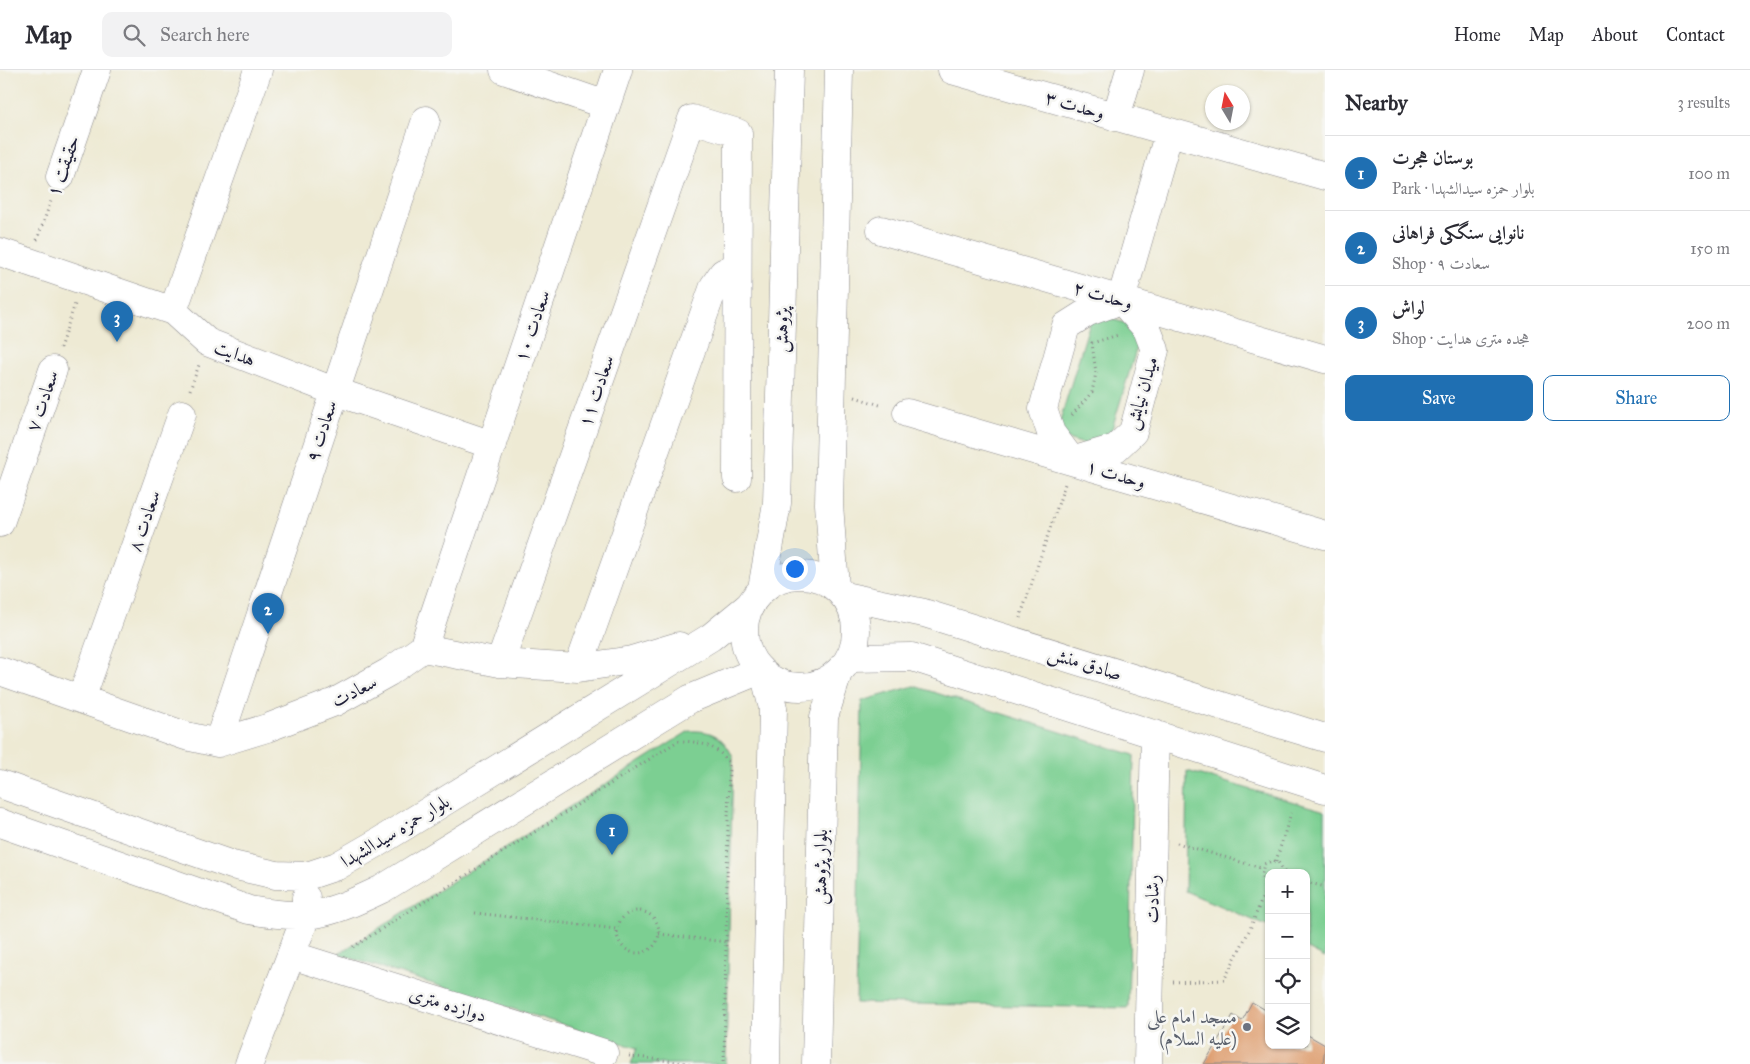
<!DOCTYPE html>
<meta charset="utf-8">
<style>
:root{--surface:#fff;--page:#f2f2f3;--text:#2b2b33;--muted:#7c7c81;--line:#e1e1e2;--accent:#1f6fb2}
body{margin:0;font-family:"IM FELL Great Primer",Amiri,serif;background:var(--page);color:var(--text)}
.controls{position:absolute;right:15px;bottom:15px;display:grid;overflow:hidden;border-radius:10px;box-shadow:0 1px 4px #0004}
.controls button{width:45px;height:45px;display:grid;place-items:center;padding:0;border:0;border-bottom:1px solid var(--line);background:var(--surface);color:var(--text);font:25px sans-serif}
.compass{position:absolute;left:1205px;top:15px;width:45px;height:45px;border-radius:50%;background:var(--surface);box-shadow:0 1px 4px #0004;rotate:350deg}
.you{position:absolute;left:794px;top:498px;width:18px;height:18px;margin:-12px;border:4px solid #fff;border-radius:50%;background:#1a73e8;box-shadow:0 0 0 8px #1a73e833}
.badge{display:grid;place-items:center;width:32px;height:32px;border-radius:50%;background:var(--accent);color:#fff;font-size:16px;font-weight:700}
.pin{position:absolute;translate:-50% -41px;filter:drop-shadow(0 1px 2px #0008)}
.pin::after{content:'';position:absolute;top:26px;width:18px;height:15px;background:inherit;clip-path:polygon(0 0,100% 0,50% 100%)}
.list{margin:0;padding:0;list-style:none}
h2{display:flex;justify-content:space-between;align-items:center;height:65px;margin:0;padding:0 20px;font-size:21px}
h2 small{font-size:16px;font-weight:400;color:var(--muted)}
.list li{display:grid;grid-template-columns:32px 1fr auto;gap:15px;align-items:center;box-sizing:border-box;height:75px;padding:0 20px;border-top:1px solid var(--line)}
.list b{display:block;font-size:19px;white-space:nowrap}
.list p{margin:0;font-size:16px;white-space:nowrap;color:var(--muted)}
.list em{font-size:16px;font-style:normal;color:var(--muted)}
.actions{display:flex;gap:10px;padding:15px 20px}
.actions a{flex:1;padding:11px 0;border:1px solid var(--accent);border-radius:10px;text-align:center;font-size:18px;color:var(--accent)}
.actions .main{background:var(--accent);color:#fff}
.icon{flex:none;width:28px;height:28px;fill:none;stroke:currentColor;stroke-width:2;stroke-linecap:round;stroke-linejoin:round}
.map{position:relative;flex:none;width:1325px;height:994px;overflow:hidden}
header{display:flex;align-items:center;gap:30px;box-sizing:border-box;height:70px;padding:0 25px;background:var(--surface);border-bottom:1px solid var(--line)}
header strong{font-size:24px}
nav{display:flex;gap:28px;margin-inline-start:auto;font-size:18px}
.search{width:350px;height:45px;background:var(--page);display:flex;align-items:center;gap:12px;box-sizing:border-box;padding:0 18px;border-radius:10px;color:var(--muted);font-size:19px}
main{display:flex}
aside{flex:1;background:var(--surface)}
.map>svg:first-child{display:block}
.green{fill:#7bcf92;stroke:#4e7866}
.building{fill:#dc9462}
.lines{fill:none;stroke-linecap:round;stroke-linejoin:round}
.minor-casing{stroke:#888688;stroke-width:29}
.major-casing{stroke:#888688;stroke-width:29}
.path{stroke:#888688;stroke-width:3;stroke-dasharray:1 4;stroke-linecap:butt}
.minor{stroke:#fff;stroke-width:28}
.major{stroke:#fff;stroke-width:28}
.worship-dot{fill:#6b7280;stroke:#f6f6f2;stroke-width:2}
.labels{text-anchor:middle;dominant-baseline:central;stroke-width:5;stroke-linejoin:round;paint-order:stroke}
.street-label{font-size:19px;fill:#22223b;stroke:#f6f6f2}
.worship-label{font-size:19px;fill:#5b616d;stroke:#f6f6f2;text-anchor:end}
</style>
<header>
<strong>Map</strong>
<div class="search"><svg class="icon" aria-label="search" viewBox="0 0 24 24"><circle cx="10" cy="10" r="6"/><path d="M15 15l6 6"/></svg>Search here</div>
<nav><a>Home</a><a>Map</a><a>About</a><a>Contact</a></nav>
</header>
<main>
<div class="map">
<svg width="1325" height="994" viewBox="0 0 1325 994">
<rect width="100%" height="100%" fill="#f6f6f2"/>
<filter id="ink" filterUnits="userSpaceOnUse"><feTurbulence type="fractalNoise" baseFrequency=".02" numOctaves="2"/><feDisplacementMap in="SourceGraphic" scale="10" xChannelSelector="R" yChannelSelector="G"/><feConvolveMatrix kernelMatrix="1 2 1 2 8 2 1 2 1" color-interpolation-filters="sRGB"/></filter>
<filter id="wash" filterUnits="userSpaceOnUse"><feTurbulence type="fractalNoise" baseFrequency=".0096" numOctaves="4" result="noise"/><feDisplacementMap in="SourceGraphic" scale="20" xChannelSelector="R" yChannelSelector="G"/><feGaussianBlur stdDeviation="1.12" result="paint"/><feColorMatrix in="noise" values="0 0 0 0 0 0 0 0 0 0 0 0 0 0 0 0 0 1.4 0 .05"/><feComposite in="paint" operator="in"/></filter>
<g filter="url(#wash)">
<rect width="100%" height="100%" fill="#eeead4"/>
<path class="green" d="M1101 246 1135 256 1140 267 1108 372 1097 378 1064 368 1058 357 1090 252Z
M914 616 1134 685 1128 938 856 933 862 631Z
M689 661C712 660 723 666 733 687L726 994H631L637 978 338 884Z
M1187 701 1325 741V888L1306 878V803H1269V857L1185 821Z"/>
<g id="blocks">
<path class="building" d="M1252 932 1269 942V975H1306V964L1325 975 1323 994H1204L1233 945 1242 951Z"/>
</g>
</g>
<g filter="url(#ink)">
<use href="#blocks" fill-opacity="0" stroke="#888688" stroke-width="1"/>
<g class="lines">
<g class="minor-casing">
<path id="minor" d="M504 0 606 35
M952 0 1325 106
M1116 47 1130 0
M60 107 97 0
M881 160 1325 289
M0 182 173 241 207 272 334 321 492 375
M1121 230 1147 259 1155 280 1133 362 1116 378 1072 391 1051 363 1043 339 1066 256 1088 242Z
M1121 230 1169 62
M173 241 258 0
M907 343 1325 465
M0 453 53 300
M844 526 924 543 1325 668
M423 578 618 0
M850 588 912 587 1325 719
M500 593 692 49 738 63 737 408
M578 598 714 216 723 203 737 196
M0 601 186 666 218 673 267 658 335 632 389 602 423 578 500 593 578 598 632 590 679 576
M81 629 182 344
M218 673 426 50
M0 714 232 795 276 805 307 806 337 796 377 773 711 567 750 535
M0 753 249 840C309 851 328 845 382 819L690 629 760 600
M291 885 604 983
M249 994 306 846V828
M1148 994 1155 664"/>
</g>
<g class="major-casing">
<path id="major" d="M744 561a56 56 0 1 1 112 0a56 56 0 1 1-112 0Z
M835 517 829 434 839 0
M762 519 777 433 789 0
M765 606 773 638 766 994
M816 994 824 647 838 603"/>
</g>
<path class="path" d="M37 170 51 131
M60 278 75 234
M190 320 199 295
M855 327 883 336
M1072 345 1092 322 1096 303 1092 273 1118 265
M1020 548 1065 414
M1177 773 1261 798
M1276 791 1291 743
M1306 812 1325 817
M1269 815 1261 807 1264 794 1272 791 1278 792 1285 803
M617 862a21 21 0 1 1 42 0a21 21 0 1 1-42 0Z
M475 843 617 859
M659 864 726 872
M353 877 678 671C698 671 717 675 729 693L724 994
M1173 912 1224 910 1250 859 1268 814
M629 986 693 994"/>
<use href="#minor" class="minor"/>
<use href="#major" class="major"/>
</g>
</g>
<circle class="worship-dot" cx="1247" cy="957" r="5"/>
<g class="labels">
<g class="street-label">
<text transform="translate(1075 35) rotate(16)">وحدت ۳</text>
<text transform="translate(63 96) rotate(-70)">حقیقت ۱</text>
<text transform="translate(1103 225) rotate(16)">وحدت ۲</text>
<text transform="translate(532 256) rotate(-71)">سعادت ۱۰</text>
<text transform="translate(781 260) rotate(-88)">پژوهش</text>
<text transform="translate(235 283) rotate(21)">هدایت</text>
<text transform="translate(596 321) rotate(-71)">سعادت ۱۱</text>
<text transform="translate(1141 323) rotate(-73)">میدان نیایش</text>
<text transform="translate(42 331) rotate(-71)">سعادت ۷</text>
<text transform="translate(321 361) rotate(-72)">سعادت ۹</text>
<text transform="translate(1116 404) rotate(16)">وحدت ۱</text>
<text transform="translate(144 451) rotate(-71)">سعادت ۸</text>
<text transform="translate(1085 593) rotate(17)">صادق منش</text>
<text transform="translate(354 621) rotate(-27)">سعادت</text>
<text transform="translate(395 761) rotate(-31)">بلوار حمزه سیدالشهدا</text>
<text transform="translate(820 797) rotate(-89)">بلوار پژوهش</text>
<text transform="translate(1152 829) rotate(-89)">رشادت</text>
<text transform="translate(448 934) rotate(17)">دوازده متری</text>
</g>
<g class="worship-label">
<text x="1237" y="946">مسجد امام علی<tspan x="1237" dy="22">(علیه السلام)</tspan></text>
</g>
</g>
</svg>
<div class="controls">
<button>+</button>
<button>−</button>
<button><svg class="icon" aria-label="locate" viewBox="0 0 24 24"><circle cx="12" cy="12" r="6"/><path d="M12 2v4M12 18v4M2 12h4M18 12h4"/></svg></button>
<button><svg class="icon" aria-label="layers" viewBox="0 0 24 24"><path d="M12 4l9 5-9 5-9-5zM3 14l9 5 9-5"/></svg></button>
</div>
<svg class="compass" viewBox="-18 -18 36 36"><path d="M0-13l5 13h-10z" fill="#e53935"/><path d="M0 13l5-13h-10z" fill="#7c7c81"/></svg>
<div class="you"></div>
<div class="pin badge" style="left:612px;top:785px">1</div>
<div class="pin badge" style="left:268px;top:564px">2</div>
<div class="pin badge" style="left:117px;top:272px">3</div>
</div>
<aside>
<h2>Nearby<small>3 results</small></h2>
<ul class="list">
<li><span class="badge">1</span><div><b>بوستان هجرت</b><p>Park · بلوار حمزه سیدالشهدا</p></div><em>100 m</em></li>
<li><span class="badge">2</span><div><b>نانوایی سنگکی فراهانی</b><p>Shop · سعادت ۹</p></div><em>150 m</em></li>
<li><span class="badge">3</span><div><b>لواش</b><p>Shop · هجده متری هدایت</p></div><em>200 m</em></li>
</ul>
<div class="actions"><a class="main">Save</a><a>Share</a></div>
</aside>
</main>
